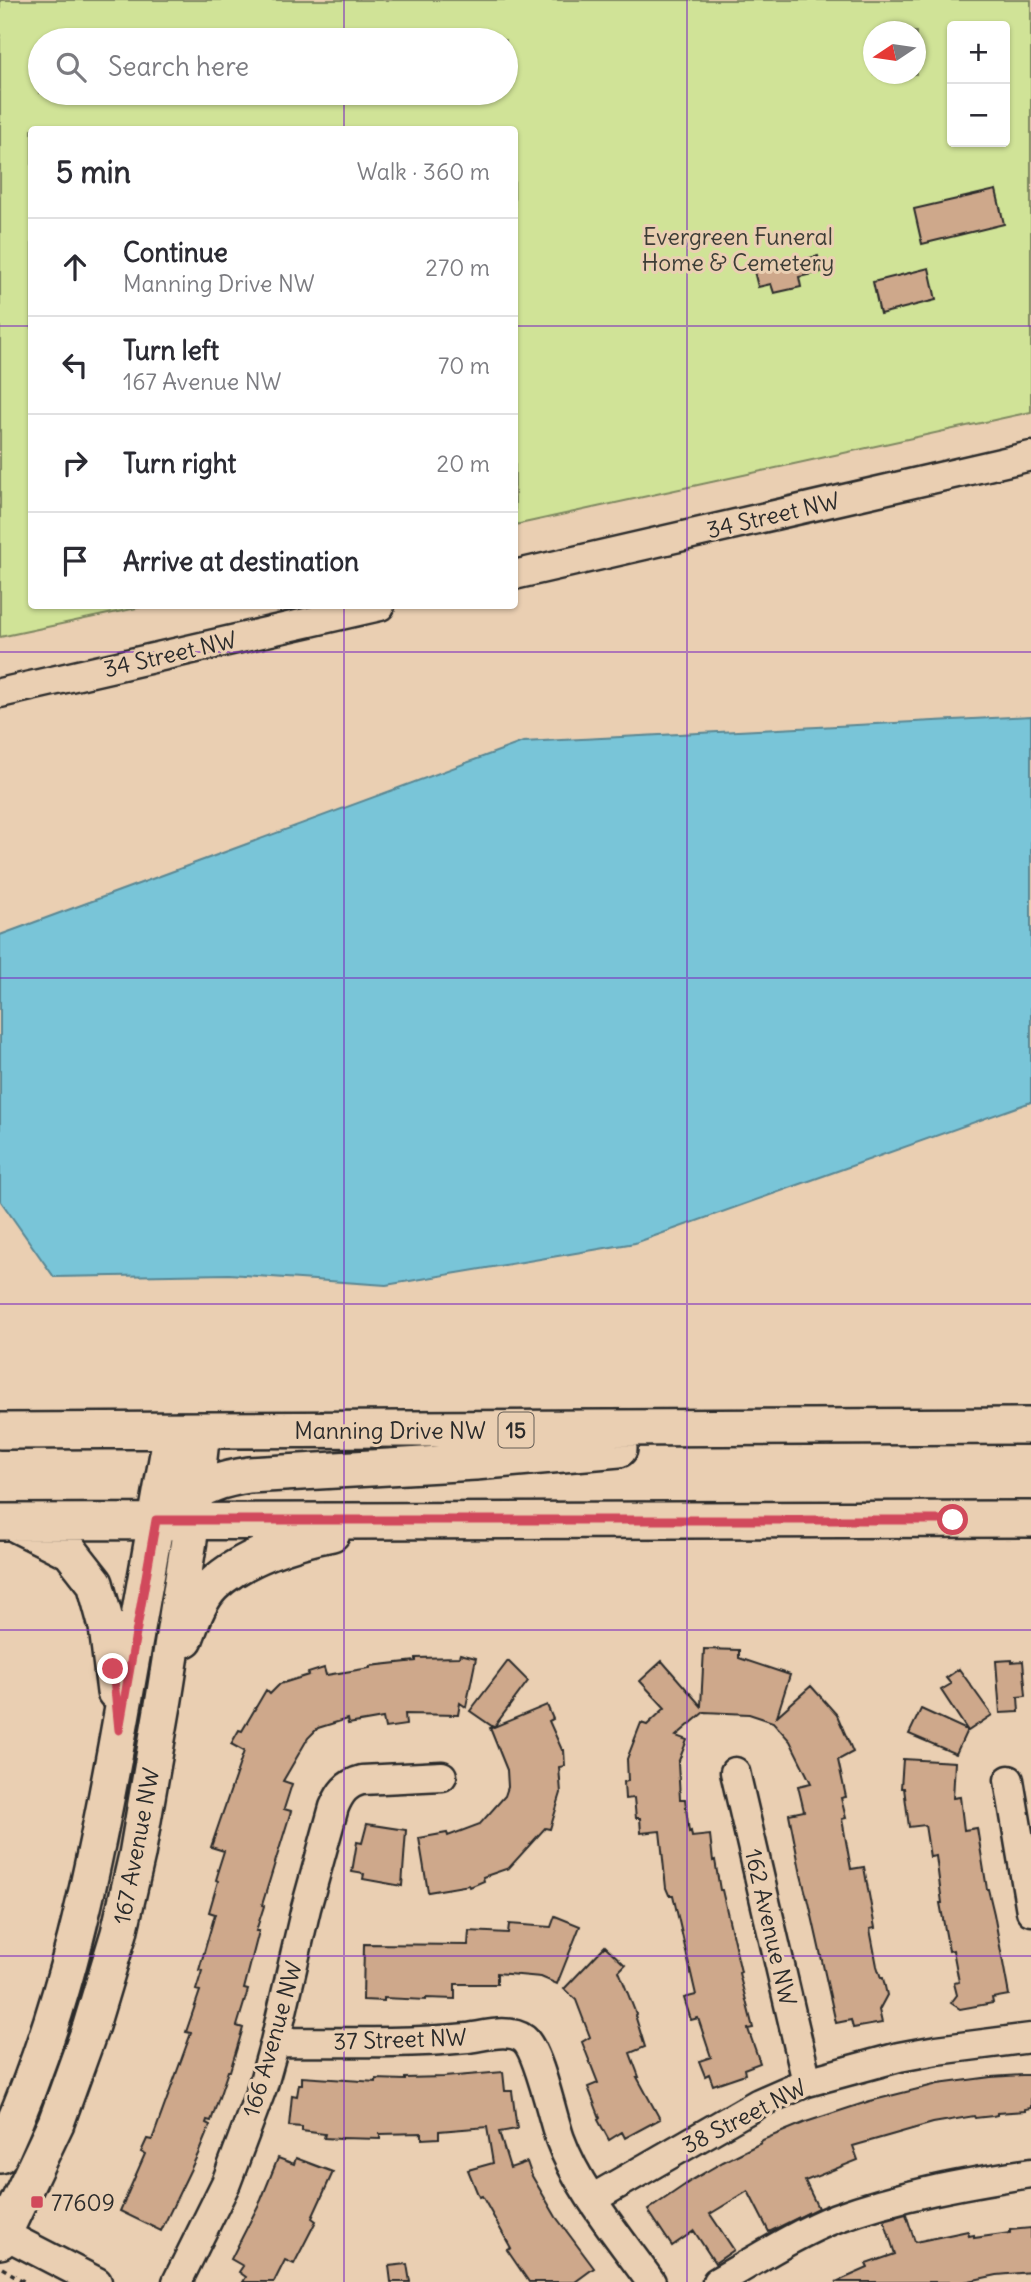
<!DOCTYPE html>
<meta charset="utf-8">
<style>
:root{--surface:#fff;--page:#f7f7f7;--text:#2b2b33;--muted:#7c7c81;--line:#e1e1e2}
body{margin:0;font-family:Delius,sans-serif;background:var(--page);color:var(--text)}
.controls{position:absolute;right:21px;top:21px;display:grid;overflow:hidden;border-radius:7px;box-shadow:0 2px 5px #0004}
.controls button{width:63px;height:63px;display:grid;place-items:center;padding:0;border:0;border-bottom:2px solid var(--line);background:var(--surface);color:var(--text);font:35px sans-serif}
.compass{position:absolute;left:863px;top:21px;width:63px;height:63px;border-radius:50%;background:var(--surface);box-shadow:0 2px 5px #0004;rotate:257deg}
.stop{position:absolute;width:21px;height:21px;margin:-16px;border:5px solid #d1495b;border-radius:50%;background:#fff}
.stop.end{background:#d1495b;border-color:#fff;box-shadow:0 2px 7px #0008}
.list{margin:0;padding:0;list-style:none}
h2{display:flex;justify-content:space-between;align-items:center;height:91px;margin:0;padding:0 28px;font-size:30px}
h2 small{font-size:23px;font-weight:400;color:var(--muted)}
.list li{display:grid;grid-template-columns:46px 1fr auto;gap:21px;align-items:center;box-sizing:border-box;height:98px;padding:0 28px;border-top:2px solid var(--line)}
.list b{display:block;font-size:26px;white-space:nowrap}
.list p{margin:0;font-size:23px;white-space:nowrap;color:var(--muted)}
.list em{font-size:23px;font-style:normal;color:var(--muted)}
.icon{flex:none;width:38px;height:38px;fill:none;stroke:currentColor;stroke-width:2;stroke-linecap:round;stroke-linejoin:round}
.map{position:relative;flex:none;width:1031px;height:2282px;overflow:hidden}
.search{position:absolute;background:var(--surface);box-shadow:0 2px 5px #0004;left:28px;top:28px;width:490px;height:77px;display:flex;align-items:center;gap:18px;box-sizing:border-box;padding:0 24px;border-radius:38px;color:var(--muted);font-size:26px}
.panel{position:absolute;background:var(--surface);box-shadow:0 2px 5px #0004;left:28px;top:126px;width:490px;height:483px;border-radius:7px}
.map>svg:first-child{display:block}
.green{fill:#d0e397;stroke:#7e8761;stroke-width:2;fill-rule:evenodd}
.water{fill:#79c5d8;stroke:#5a8793;stroke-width:2}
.building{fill:#cea88b;stroke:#2b2b2b;stroke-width:2}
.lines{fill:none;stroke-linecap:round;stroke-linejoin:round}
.minor-casing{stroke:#2b2b2b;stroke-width:33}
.major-casing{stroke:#2b2b2b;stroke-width:40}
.path{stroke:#2b2b2b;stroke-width:3.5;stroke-dasharray:5 5;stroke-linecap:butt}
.minor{stroke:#eacfb2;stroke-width:28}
.major{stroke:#eacfb2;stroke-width:35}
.route{stroke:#d1495b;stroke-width:9}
.grid{fill:none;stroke:#7b2cbf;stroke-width:2;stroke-opacity:0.55}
.poi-dot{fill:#d1495b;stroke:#eacfb2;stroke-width:2.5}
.labels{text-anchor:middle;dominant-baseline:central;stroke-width:6;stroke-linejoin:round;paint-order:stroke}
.shield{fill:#eacfb2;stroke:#645c54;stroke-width:2}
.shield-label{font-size:21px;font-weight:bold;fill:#2b2b2b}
.park-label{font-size:23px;fill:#3c3d36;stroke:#eacfb2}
.street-label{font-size:23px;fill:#2b2b2b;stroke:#eacfb2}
.poi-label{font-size:23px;fill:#2b2b2b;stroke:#eacfb2;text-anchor:start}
</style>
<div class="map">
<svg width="1031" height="2282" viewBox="0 0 1031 2282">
<rect width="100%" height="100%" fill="#eacfb2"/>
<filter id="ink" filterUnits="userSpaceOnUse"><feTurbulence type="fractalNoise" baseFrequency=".0143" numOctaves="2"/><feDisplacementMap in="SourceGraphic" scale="14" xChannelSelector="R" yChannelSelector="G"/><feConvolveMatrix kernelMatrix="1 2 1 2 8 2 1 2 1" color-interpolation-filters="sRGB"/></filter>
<g filter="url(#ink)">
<path class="green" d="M0 0H1031V412L515 525 514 130H32V606H146L0 637ZM952 26H1005V142H952ZM874 32H916V74H874ZM40 40H506V93H40Z"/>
<path class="water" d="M1031 716V1102L635 1243 386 1285 229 1274 54 1277 0 1200V935L523 742Z"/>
<path class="building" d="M996 190 1004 224 922 244 914 209Z
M818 256 821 272 799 277 801 287 774 293 771 284 758 287 754 271Z
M929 268 936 300 880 314 873 282Z
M704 1649 739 1650V1658L790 1675 777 1716 811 1686 837 1715 853 1752 838 1760 846 1797 841 1798 846 1818 842 1819 851 1869 864 1867 875 1928 870 1929 877 1966 881 1978H883L887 1995 879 2010 882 2023 853 2028 851 2020 836 2023 808 1898H807L801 1875 789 1814 804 1811 798 1786 811 1783 790 1741 773 1722 749 1714 704 1712 676 1736 687 1740 678 1763 680 1799H685L689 1832 691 1831 692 1837 710 1835 713 1861 715 1860 720 1890H722L741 1972 739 1973 753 2028 748 2029 760 2063 744 2069 745 2074 713 2085 709 2074 705 2076 699 2061 711 2057 698 2018 691 2020 684 1998 696 1995 673 1895H669L666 1888 660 1831 641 1833 640 1818H636L634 1798 625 1799 624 1782 628 1781 627 1759 641 1723 647 1725 665 1708 640 1681 662 1661 701 1706Z
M460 1654 476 1658 466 1707 460 1703 458 1715 405 1714 406 1725 385 1728 383 1718 348 1724 347 1719 318 1728 308 1738 283 1781 292 1784 284 1809 291 1811 262 1905 264 1906 256 1931H259L244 1989 248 1990 237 2026 243 2028 230 2071H228L211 2121 207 2120 206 2123 210 2125 198 2154 161 2231 120 2211 145 2154 141 2152 147 2139 152 2140 191 2033 186 2032 200 1991 196 1990 202 1971 199 1970 215 1914 209 1912 218 1881 216 1880 219 1870H218L224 1851 211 1847 244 1751 231 1744 239 1730 242 1731 266 1690 270 1694 280 1684 309 1675 308 1673 324 1668 326 1675 370 1668V1666L416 1661V1658L459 1657Z
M1012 1660V1662L1023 1661 1026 1696 1018 1697 1019 1712 1000 1713 996 1661Z
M508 1661 528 1681 494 1727 547 1705 553 1719 549 1721 562 1750H564L565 1766 559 1767 561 1793 550 1829 545 1828 509 1868 483 1877 484 1881 470 1887 469 1885 428 1892 419 1838 447 1833 448 1836 480 1824 505 1796 508 1787 507 1770 490 1728 493 1727 470 1711Z
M959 1669 992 1715 968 1731 941 1690 951 1684 946 1678Z
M921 1709 967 1730 956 1754 909 1734Z
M903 1759 955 1762 953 1798 960 1797 964 1830 977 1828 987 1889H988L994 1914 1009 1995 992 1998 993 2003 960 2009 951 2003 957 1995 954 1983 959 1982 953 1950 949 1951 940 1903H942L936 1856 930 1857 925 1825 909 1827 904 1788H901Z
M367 1824 406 1830 402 1886 363 1879 364 1874 352 1872 357 1842 362 1843Z
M555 1916 580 1926 557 1984 541 1977 497 1973V1984H455V1999L426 1998V2000L384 1998V2001L363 2000 364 1944 468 1945 469 1931 508 1933 509 1924 551 1927Z
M605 1946 625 1965 619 1971 636 2014 635 2015 645 2047 630 2053 639 2077H637L660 2119 625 2138 622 2132 609 2140 598 2120 600 2118 588 2087 598 2083 582 2042 590 2037 576 2000 564 1989Z
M503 2072 505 2091H512L517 2129 499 2132 510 2168 527 2162 532 2176 556 2217 594 2268 575 2282H529L507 2250 511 2248 482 2196 479 2197 468 2170 493 2163 487 2127 439 2131V2138L422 2139V2133L380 2134V2139L341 2138V2139L324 2138 325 2134 302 2131V2127L289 2126 292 2095 297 2096 299 2084H302V2077L376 2082V2079L405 2080V2078L444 2077Z
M1022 2075H1031V2108L1025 2109V2111L997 2113V2115L993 2116 975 2118 974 2116 933 2123 853 2146 858 2160 805 2181 818 2208 769 2232 748 2191 710 2214 734 2250 715 2263 694 2231 672 2246 648 2210 692 2180 723 2162 761 2143 760 2141 806 2122 870 2101 938 2084 991 2077Z
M278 2158 294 2164 296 2158 333 2172 312 2218 316 2221 294 2264 285 2260 274 2282H243L246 2277 239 2272 243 2266 231 2259 261 2200Z
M906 2214 915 2242 968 2231 969 2236 974 2235V2238L1010 2233V2230L1031 2228V2272L997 2275 964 2282H836L868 2268 866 2264 895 2254 884 2220Z
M407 2264 410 2282H391L389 2266Z"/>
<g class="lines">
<g class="minor-casing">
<path id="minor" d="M514 575 1031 456
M0 693 380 606
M735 1772 807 2082
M1009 1780 1031 1911
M275 2042C339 2042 403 2044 467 2038 484 2036 509 2028 524 2039 539 2052 552 2117 560 2139 578 2189 620 2238 651 2282
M592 2199 759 2103 807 2082 899 2057 937 2050 1031 2038
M0 2232 97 2282
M177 2282 226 2183 263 2085 275 2042 306 1908 334 1807C340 1793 346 1784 362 1780L442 1776
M717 2282C754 2261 797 2233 836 2218 899 2195 965 2183 1031 2173"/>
</g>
<g class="major-casing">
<path id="major" d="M0 1431 1031 1426
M182 1501C203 1485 223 1479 249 1475L475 1462 619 1449
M0 1522 1031 1519
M18 1525 70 1551 95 1583 107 1627 115 1692
M185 1639C192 1621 199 1599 213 1585 241 1558 294 1540 332 1533
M0 2155C66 2013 95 1865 122 1713 139 1619 155 1525 172 1431
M0 2241 56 2123 90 2029 119 1933 137 1855 164 1699 192 1521 202 1431"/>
</g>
<path class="path" d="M2 2268 25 2282"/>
<use href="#minor" class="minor"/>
<use href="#major" class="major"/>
</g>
</g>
<g class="lines" filter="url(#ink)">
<path class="route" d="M113 1669 119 1730 156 1520H953"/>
</g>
<path class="grid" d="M344 0V40M687 0V2282M344 93V130M0 326H32M514 326H1031M344 606V2282M0 652H1031M0 978H1031M0 1304H1031M0 1630H1031M0 1956H1031"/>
<rect class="poi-dot" x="30" y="2195" width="14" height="14" rx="3.5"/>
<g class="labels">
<rect class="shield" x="498.5" y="1412.5" width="35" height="35" rx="5"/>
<g class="shield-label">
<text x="516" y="1430">15</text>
</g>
<g class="park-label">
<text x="738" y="236">Evergreen Funeral<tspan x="738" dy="26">Home &amp; Cemetery</tspan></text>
</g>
<g class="street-label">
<text transform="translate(773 515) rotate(-13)">34 Street NW</text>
<text transform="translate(170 654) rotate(-13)">34 Street NW</text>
<text x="390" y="1430">Manning Drive NW</text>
<text transform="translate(136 1846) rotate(-79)">167 Avenue NW</text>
<text transform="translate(771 1927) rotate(77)">162 Avenue NW</text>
<text transform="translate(272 2039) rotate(-74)">166 Avenue NW</text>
<text transform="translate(400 2039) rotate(-2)">37 Street NW</text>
<text transform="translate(744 2116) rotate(-27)">38 Street NW</text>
</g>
<g class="poi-label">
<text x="51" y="2202">77609</text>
</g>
</g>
</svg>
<div class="controls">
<button>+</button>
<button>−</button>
</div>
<svg class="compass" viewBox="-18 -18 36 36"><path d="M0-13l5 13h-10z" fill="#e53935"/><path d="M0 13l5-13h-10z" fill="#7c7c81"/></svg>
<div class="stop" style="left:953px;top:1520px"></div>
<div class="stop end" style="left:113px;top:1669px"></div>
<div class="search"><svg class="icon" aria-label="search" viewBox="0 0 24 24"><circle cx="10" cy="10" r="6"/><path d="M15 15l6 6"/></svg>Search here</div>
<section class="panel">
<h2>5 min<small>Walk · 360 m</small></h2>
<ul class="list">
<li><svg class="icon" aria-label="ahead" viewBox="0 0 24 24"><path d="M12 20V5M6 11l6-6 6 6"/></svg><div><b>Continue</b><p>Manning Drive NW</p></div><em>270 m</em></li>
<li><svg class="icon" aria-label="left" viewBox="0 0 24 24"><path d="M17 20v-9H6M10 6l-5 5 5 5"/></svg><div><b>Turn left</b><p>167 Avenue NW</p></div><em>70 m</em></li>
<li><svg class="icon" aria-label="right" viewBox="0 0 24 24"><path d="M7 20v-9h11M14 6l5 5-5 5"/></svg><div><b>Turn right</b></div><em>20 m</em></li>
<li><svg class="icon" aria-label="arrive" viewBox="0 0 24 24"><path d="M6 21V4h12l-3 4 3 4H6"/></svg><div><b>Arrive at destination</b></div></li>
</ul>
</section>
</div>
